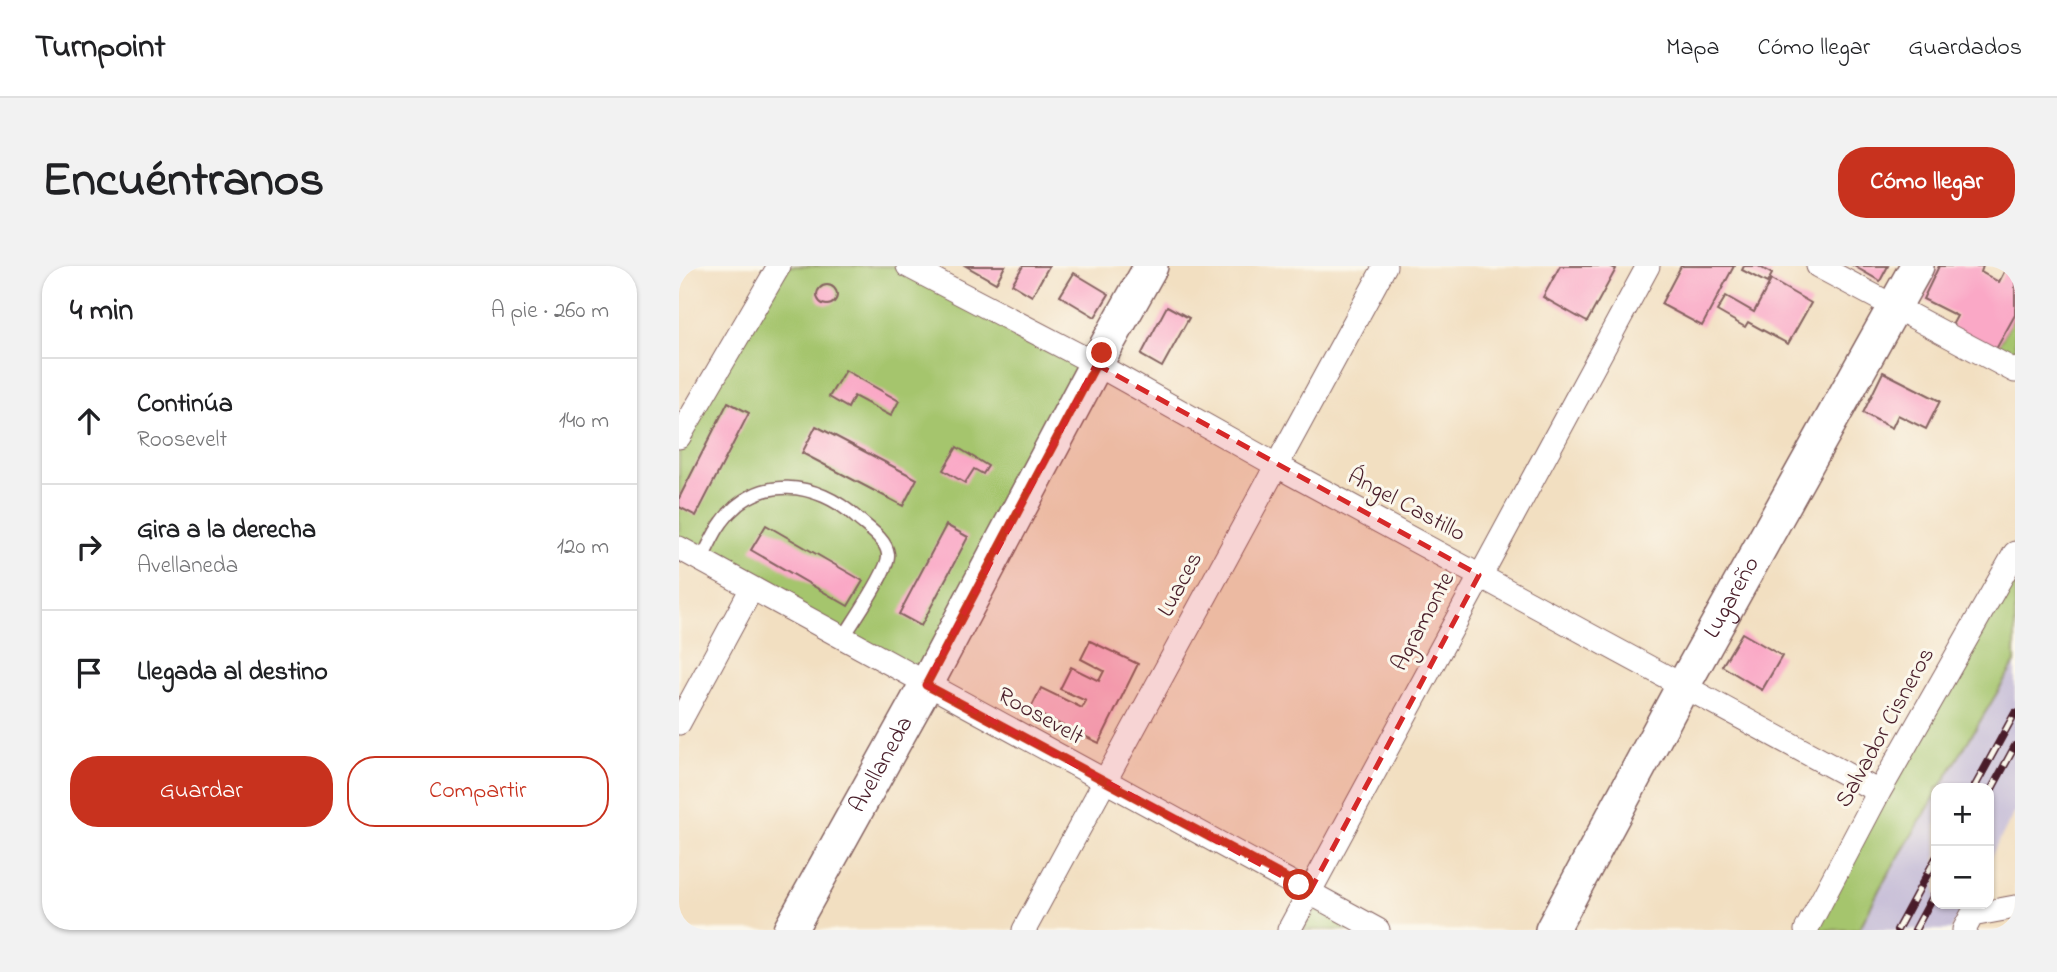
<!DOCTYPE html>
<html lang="es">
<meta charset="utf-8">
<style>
:root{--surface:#fff;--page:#f2f2f2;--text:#202124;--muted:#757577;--line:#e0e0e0;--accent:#c8321e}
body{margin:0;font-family:"Indie Flower",sans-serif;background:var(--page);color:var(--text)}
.controls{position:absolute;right:21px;bottom:21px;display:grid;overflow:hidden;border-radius:14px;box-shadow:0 2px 5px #0004}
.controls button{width:63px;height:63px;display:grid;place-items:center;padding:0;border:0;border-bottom:2px solid var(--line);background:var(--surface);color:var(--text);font:35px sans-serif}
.stop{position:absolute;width:21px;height:21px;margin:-16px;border:5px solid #c8321e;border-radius:50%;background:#fff}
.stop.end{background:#c8321e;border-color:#fff;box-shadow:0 2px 7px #0008}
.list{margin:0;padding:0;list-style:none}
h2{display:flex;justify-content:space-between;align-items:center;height:91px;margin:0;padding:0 28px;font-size:30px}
h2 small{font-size:23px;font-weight:400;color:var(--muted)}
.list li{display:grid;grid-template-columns:46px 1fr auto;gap:21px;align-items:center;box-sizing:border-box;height:126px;padding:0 28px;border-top:2px solid var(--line)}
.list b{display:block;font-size:26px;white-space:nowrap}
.list p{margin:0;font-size:23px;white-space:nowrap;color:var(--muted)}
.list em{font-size:23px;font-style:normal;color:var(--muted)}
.actions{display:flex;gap:14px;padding:21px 28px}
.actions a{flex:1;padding:16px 0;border:2px solid var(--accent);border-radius:28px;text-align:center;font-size:24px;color:var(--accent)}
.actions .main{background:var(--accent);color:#fff}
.icon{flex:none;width:38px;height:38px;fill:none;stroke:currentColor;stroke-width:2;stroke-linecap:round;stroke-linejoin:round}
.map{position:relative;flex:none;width:1336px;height:664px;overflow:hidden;border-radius:28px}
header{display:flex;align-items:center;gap:42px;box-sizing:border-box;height:98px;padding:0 35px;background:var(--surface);border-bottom:2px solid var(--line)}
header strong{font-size:33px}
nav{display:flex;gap:38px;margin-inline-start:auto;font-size:24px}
.intro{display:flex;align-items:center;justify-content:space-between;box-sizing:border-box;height:168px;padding:0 42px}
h1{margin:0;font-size:49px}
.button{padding:18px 32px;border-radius:28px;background:var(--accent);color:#fff;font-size:24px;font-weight:700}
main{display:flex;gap:42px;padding:0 42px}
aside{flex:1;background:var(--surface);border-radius:28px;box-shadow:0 2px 5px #0004}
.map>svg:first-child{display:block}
.industrial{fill:#c8bfd8}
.green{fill:#a5c56d;stroke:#78724c;stroke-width:2}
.building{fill:#faa8c6}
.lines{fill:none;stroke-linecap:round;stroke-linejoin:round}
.lane-casing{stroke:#856260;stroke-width:15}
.street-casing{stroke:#856260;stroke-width:25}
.secondary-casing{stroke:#856260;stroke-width:36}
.lane{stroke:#fff;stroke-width:12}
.street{stroke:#fff;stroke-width:23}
.secondary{stroke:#fff;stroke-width:33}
.rail-casing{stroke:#4a1f2b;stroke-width:8}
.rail{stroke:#fbf7ec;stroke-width:5;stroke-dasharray:16;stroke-linecap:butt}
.route{stroke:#c8321e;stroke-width:9}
.marked{fill:#d62828;fill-opacity:0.2;stroke:#d62828;stroke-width:5;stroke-dasharray:14 9;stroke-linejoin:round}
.labels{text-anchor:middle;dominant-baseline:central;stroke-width:6;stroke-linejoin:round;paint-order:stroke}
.street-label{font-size:24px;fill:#4a1f2b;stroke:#fbf7ec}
</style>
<header>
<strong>Turnpoint</strong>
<nav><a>Mapa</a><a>Cómo llegar</a><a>Guardados</a></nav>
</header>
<div class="intro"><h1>Encuéntranos</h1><a class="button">Cómo llegar</a></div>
<main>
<aside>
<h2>4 min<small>A pie · 260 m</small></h2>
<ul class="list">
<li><svg class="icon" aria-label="ahead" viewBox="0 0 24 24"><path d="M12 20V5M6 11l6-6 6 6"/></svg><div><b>Continúa</b><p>Roosevelt</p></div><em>140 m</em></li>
<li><svg class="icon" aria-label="right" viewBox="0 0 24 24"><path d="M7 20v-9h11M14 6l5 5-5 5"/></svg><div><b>Gira a la derecha</b><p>Avellaneda</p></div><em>120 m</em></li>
<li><svg class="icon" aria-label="arrive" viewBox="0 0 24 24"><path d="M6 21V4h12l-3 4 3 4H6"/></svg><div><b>Llegada al destino</b></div></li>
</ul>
<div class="actions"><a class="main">Guardar</a><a>Compartir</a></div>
</aside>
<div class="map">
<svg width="1336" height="664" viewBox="0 0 1336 664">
<rect width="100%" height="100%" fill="#fbf7ec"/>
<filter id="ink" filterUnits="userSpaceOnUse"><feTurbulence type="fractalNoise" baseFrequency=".0143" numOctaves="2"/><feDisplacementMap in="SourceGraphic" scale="14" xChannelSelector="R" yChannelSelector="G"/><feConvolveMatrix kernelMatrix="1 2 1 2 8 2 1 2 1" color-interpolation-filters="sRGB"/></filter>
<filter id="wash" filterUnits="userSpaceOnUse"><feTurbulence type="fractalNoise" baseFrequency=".00686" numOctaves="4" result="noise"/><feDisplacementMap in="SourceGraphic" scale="28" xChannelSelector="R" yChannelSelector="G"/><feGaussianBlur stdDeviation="1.57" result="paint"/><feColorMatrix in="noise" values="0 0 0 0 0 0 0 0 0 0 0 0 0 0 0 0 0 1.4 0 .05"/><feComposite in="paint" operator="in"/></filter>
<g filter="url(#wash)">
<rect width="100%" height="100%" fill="#f2dfc1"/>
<path class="industrial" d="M1336 397V545L1310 594V522H1261Z
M1257 529V638H1286L1272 664H1180L1201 622Z"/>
<path class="green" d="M100 0H236L417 98 247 419 0 282V171Z
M1336 49V95L1316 85Z
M1336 310V397L1261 522H1257V529L1201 622 1180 664H1135L1185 568Z
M636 643H649L679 664H624Z"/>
<g id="blocks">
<path class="building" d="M287 0H326L317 17Z
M344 0H370L353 30 333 18Z
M881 0H931L937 3 908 56 864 31Z
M1002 0H1055L1023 60 982 38Z
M1065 0H1079L1093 8 1088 17 1063 4Z
M1175 0H1209L1201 15Z
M1260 0H1304L1302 6 1320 16 1328 0 1336 3V49L1316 85 1272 61 1278 50 1244 33Z
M395 7 430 28 416 51 381 30Z
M1092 14 1132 37 1109 78 1069 56 1066 61 1038 45 1047 30 1075 46Z
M138 29a10 10 0 1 1 20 0a10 10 0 1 1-20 0Z
M488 40 510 52 483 101 462 89Z
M166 104 220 135 212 150 175 130 169 142 150 131Z
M1204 106 1261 135 1247 163 1219 149 1213 162 1184 147Z
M49 136 70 147 17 250 0 241V232Z
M137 160 238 213 224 240 123 187Z
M278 181 309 200 304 208 295 203 286 217 264 204Z
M87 259 184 315 169 340 72 284Z
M267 259 289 271 242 360 220 348Z
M1063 367 1103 390 1083 424 1043 400Z
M411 375 459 398 420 477 351 444 362 422 403 442 407 435 381 423 392 401 420 415 425 405 402 393Z"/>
</g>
</g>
<g filter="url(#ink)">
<use href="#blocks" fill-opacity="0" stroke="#856260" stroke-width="2"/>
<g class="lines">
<g class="lane-casing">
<path id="lane" d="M22 294C29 282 34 268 43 256 78 207 138 215 178 252 189 262 207 273 209 288 211 303 173 357 164 372"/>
</g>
<g class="street-casing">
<path id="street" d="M229 0 417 98 613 208 1200 526
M1139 0 1336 105
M0 171 100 0
M0 282 699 664
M0 457 73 322
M345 664 706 0
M610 664 969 0
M1127 664 1200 526 1336 287
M1285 664 1293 649 1336 641"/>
</g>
<g class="secondary-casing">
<g id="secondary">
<path id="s1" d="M111 664 247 419 417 98 472 0"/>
<path id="s2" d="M873 664 1004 420 1238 0"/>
</g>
</g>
<use href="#lane" class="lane"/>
<use href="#street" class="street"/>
<use href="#secondary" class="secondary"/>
<g class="rail-casing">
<path id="rail" d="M1295 522 1336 447
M1310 528 1336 480
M1218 664 1257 592
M1236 664 1257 625"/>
</g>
<use href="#rail" class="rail"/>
</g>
</g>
<g class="lines" filter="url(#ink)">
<path class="route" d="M423 87 247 419 620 619"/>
</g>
<path class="marked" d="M417 98 800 309 631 625 247 419Z"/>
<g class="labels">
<g class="street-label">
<text transform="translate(727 240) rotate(28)">Ángel Castillo</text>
<text transform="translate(502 319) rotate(-62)">Luaces</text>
<text stroke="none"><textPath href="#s2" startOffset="378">Lugareño</textPath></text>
<text transform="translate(745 356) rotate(-62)">Agramonte</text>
<text transform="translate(361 451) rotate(29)">Roosevelt</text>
<text transform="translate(1207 462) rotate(-61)">Salvador Cisneros</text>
<text stroke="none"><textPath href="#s1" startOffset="189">Avellaneda</textPath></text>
</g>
</g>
</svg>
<div class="controls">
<button>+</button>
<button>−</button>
</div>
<div class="stop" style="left:620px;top:619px"></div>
<div class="stop end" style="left:423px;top:87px"></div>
</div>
</main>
